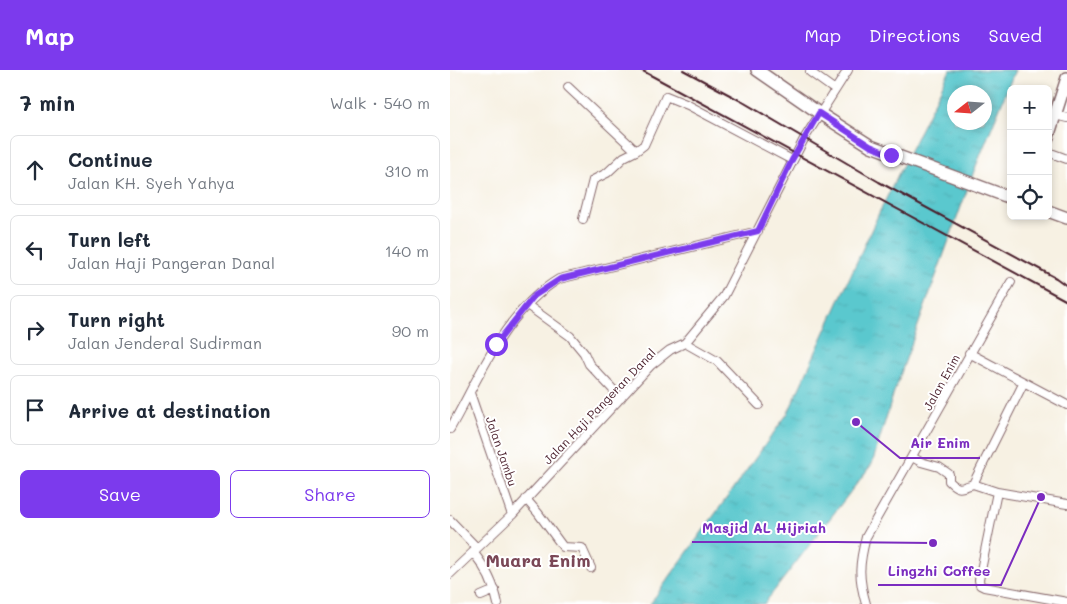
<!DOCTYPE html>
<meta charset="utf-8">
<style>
:root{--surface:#fff;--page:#f2f2f3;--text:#1f2937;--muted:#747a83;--line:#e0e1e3;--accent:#7c3aed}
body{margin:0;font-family:Mali,sans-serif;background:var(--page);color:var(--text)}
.controls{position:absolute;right:15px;top:15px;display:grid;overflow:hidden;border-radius:8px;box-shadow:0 2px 8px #0003}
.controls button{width:45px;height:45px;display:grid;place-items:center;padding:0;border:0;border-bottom:1px solid var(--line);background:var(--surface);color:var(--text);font:25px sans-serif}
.compass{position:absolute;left:497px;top:15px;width:45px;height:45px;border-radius:50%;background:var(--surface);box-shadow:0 2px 8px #0003;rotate:253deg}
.stop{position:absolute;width:15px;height:15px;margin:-11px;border:4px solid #7c3aed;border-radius:50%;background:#fff}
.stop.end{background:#7c3aed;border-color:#fff;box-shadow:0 1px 5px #0008}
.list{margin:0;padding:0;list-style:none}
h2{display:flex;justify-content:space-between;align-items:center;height:65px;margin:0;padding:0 20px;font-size:21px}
h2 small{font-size:16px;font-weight:400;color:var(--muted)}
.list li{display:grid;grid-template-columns:32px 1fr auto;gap:15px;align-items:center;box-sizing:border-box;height:70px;margin:0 10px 10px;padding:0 10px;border:1px solid var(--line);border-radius:8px}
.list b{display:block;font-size:19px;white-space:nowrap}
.list p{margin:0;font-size:16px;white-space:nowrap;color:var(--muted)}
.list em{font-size:16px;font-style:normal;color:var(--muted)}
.actions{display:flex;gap:10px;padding:15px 20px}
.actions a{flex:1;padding:11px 0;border:1px solid var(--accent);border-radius:8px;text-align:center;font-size:18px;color:var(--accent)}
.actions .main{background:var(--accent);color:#fff}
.icon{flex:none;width:28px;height:28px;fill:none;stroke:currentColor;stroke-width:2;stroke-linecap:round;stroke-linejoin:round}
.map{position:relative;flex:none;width:617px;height:534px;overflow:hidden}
header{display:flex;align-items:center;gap:30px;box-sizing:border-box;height:70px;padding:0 25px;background:var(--accent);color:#fff}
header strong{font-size:24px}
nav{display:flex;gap:28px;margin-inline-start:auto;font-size:18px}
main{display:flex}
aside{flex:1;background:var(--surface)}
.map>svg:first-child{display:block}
.water{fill:url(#water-ripples);stroke:#52747c;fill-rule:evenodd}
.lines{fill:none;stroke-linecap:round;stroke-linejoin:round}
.minor-casing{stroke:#87686b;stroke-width:10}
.secondary-casing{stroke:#87686b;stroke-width:14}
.minor{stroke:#fff;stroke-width:8}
.secondary{stroke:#fff;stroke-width:11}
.rail{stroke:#4a1f2b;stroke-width:2}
.route{stroke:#7c3aed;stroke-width:6}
.labels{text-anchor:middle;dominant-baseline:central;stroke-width:4;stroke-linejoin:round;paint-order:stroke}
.street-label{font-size:12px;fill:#4a1f2b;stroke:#fff}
.district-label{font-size:18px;font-weight:bold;fill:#7a4756;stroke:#fff}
.leader{fill:none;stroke:#7b2cbf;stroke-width:2}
.callout-dot{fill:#7b2cbf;stroke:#fff;stroke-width:2}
.callout-label{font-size:14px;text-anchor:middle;font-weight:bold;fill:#7b2cbf;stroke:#fff;stroke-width:4;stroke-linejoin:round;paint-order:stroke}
</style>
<header>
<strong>Map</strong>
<nav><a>Map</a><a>Directions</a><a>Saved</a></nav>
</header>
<main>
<aside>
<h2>7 min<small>Walk · 540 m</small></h2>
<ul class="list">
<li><svg class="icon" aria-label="ahead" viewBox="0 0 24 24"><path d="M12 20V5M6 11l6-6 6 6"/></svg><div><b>Continue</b><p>Jalan KH. Syeh Yahya</p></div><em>310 m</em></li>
<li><svg class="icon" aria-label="left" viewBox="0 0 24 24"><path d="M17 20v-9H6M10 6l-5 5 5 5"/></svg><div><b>Turn left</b><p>Jalan Haji Pangeran Danal</p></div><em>140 m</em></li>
<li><svg class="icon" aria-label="right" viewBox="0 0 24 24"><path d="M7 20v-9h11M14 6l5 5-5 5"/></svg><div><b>Turn right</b><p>Jalan Jenderal Sudirman</p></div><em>90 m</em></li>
<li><svg class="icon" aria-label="arrive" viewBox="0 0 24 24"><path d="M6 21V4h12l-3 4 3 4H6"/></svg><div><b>Arrive at destination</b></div></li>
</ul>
<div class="actions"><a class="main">Save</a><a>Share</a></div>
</aside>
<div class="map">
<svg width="617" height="534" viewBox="0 0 617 534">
<defs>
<pattern id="water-ripples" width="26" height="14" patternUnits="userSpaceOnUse" patternTransform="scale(1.25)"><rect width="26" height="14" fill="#5ac8ce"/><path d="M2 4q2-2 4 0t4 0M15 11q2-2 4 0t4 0" fill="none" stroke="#50abb1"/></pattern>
</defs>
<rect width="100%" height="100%" fill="#fff"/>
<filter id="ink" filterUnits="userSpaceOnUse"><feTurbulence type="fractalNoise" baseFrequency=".02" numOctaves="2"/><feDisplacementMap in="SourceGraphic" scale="10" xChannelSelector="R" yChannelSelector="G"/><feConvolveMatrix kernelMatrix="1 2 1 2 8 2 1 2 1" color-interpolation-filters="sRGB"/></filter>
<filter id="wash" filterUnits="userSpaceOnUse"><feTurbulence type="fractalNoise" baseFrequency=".0096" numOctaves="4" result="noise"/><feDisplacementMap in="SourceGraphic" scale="20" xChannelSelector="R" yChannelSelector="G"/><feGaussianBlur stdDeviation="1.12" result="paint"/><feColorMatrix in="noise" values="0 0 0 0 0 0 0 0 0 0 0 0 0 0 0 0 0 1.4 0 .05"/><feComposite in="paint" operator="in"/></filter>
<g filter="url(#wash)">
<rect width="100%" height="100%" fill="#f7f1e3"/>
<path class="water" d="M500 0H565L524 101 444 322 422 394 314 534H200L338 343 429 143ZM504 22H534V52H504Z"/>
</g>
<g filter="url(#ink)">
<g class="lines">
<g class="minor-casing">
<path id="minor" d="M360 2 385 20
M118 17 186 81 194 75 216 26 238 35 342 90
M605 45 617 48
M598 82 617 89
M133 149 143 110 157 103 174 87 186 81
M77 235 120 266 134 283 139 294 171 328
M235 273 267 291 309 335
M519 283 617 335
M20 323 62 445
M0 359C30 306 55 241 109 209L308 161
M462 387 471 392 489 397 499 404V411C509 421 511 418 523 414
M523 414 574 312
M523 414 547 422 617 434
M547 422 529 510 530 515 534 517 617 532
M76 429 88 443 113 477 132 478 141 498
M0 450 27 478
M23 482C36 498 44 513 48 534
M0 504 62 445 201 295 220 280 235 273 274 226 354 69 398 0
M31 526 45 520
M416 534C408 507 409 494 416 467L561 212"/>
</g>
<g class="secondary-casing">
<path id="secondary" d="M307 0 369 43 421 76 561 128
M598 67 617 8
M598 141 617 148"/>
</g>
<use href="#minor" class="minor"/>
<use href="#secondary" class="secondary"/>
<path class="rail" d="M191 0 617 231
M233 0 291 31 429 112 606 208 617 216"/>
</g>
</g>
<g class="lines" filter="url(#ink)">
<path class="route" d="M46 274 84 226 110 209 308 161 342 90 369 43 420 76 441 85"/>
</g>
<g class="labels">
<g class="street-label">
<text transform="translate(491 312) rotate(-61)">Jalan Enim</text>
<text transform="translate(149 336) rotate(-46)">Jalan Haji Pangeran Danal</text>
<text transform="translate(52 381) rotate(71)">Jalan Jambu</text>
</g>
<g class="district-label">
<text x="88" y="490">Muara Enim</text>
</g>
</g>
<path class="leader" d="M406 352L450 388H530M483 473L386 472H242M591 427L551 515H428"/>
<g class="callout-dot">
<circle cx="406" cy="352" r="5"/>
<circle cx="483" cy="473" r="5"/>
<circle cx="591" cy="427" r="5"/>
</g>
<g class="callout-label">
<text x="490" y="378">Air Enim</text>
<text x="314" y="463">Masjid AL Hijriah</text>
<text x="489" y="506">Lingzhi Coffee</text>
</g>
</svg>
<div class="controls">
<button>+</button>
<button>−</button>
<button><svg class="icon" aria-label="locate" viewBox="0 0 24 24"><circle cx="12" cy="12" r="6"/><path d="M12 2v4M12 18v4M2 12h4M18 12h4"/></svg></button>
</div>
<svg class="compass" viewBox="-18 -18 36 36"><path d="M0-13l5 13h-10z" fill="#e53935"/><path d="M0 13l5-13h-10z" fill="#747a83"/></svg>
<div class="stop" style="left:46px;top:274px"></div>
<div class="stop end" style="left:441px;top:85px"></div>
</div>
</main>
